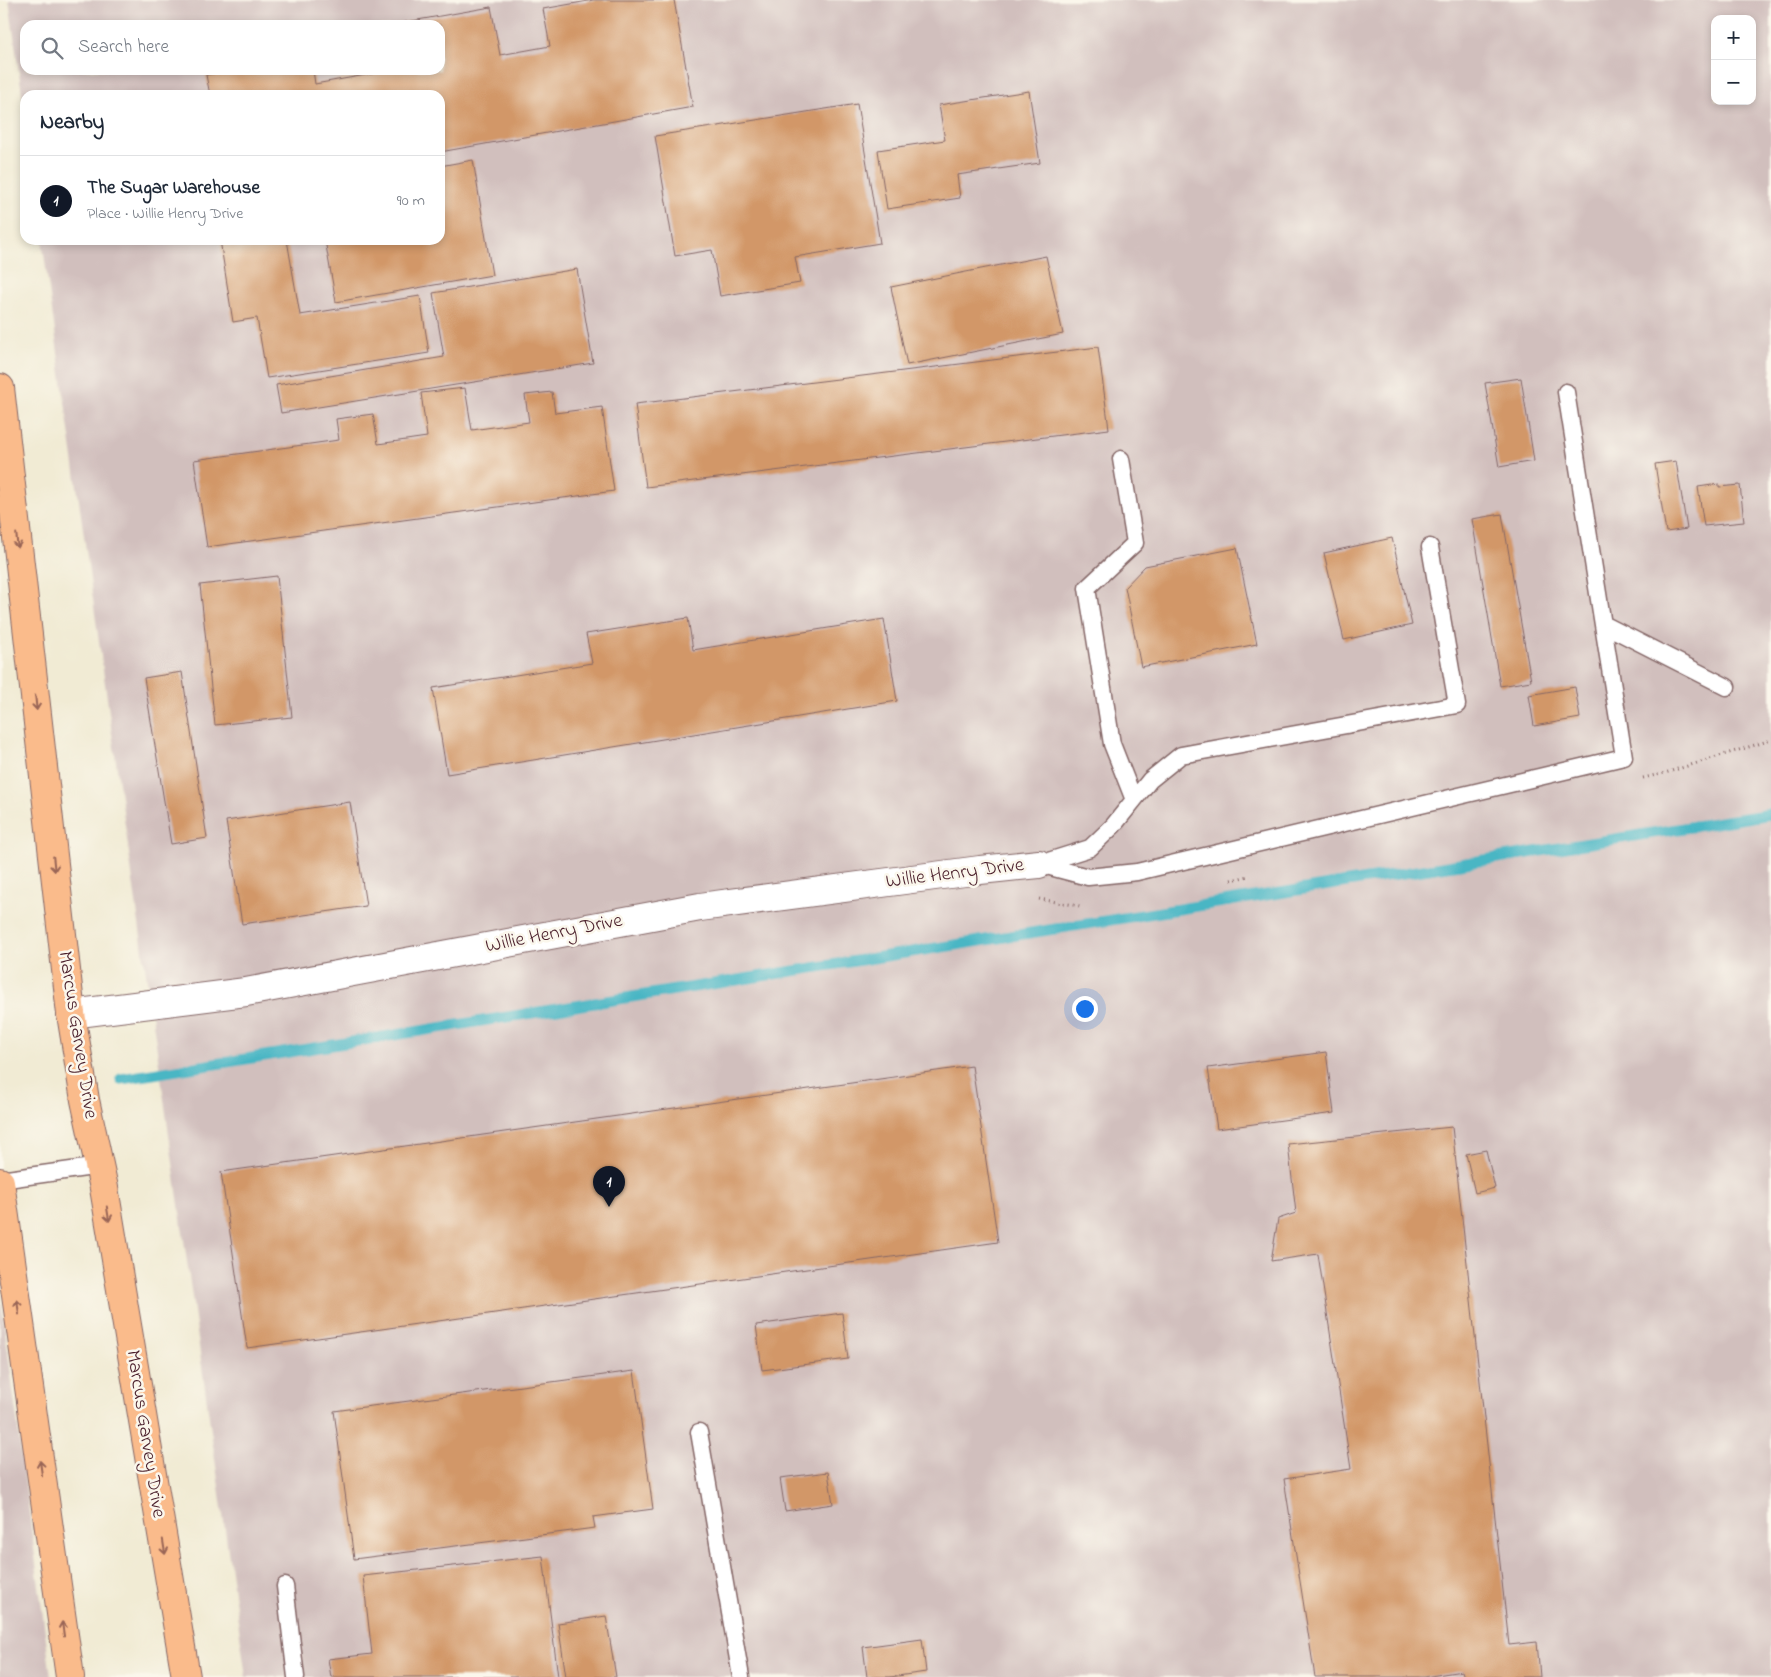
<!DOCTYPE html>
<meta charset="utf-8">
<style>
:root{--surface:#fff;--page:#f6f6f7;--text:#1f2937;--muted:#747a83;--line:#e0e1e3;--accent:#111827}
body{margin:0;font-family:"Indie Flower",sans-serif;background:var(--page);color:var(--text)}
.controls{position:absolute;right:15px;top:15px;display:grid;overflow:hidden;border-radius:10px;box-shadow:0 2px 8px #0003}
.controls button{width:45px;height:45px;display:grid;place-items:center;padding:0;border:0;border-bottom:1px solid var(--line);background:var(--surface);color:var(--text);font:25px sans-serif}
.you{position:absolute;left:1084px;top:1008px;width:18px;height:18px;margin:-12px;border:4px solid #fff;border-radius:50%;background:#1a73e8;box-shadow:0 0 0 8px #1a73e833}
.badge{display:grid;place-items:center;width:32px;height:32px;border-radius:50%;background:var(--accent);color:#fff;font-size:16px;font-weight:700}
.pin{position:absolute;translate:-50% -41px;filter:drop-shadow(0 1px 2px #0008)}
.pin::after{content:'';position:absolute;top:26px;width:18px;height:15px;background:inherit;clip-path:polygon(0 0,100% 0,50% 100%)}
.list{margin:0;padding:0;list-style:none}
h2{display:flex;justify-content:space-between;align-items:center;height:65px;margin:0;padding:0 20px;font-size:21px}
h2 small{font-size:16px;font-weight:400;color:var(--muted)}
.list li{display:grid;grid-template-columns:32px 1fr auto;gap:15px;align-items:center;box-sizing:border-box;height:90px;padding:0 20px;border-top:1px solid var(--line)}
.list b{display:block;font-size:19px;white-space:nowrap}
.list p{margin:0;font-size:16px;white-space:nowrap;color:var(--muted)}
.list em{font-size:16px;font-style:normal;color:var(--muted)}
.icon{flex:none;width:28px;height:28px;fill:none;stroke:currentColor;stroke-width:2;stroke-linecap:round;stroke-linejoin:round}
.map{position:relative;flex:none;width:1771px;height:1677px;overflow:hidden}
.search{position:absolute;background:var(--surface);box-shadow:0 2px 8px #0003;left:20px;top:20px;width:425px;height:55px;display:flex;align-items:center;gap:12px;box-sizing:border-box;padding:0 18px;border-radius:15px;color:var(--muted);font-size:19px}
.panel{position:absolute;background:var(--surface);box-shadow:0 2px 8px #0003;left:20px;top:90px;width:425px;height:155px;border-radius:15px}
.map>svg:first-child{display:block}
.industrial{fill:#d1bfbd;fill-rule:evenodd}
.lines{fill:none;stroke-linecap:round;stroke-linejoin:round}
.stream{stroke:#49b6c4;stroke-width:11}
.building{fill:#d29768}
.lane-casing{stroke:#846666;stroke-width:19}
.street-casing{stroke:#846666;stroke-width:30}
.highway-casing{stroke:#846666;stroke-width:30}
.path{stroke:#846666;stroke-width:3;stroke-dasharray:1 4;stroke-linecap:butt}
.lane{stroke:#fff;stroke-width:16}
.street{stroke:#fff;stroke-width:28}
.highway{stroke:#fabb8b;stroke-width:28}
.oneway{stroke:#996556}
.labels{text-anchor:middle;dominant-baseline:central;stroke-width:5;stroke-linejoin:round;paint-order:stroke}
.street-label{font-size:20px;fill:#4a1f2b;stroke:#fbf7ec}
</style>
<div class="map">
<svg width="1771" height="1677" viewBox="0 0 1771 1677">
<rect width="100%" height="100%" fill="#fbf7ec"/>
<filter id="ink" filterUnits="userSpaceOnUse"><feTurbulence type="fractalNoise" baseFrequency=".02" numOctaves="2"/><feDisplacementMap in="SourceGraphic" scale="10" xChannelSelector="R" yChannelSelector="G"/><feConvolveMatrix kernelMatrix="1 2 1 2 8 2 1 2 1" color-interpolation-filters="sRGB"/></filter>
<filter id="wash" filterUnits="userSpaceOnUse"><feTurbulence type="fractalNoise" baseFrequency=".0096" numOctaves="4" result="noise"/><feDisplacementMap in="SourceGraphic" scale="20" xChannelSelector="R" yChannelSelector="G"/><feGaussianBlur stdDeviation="1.12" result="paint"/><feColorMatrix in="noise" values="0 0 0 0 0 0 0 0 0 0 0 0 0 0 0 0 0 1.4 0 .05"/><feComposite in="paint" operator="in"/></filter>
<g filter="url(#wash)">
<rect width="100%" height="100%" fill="#f1ebd4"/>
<path class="industrial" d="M9 0H1771V1677H246L42 240H440V95H25V116ZM1715 19H1752V101H1715ZM25 25H440V70H25Z
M0 1292 23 1466 51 1677H0Z"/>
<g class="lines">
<path class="stream" d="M121 1079 1771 814"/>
</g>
<g id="blocks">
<path class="building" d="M594 0H674L693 107 440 152V95H210L206 75 235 70H313L315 84 394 70H440V25L395 24 491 7 500 55 550 46 543 9Z
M1029 91 1040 163 957 175 960 198 887 209 878 150 945 140 939 105Z
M857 104 880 243 795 257 800 283 720 296 712 250 675 256 655 136Z
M473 160 492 275 336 302 325 240H440V166Z
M220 240H287L300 315 420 296 429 353 267 378 257 318 233 322Z
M1046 256 1063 334 907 365 891 287Z
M577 269 593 363 281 413 276 385 444 357 433 293Z
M1098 347 1109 429 646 487 635 404Z
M1521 378 1534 461 1499 467 1485 383Z
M465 388 472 430 529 422 525 395 552 392 555 413 602 407 614 491 207 547 194 460 339 440 336 419 373 414 378 444 427 437 421 393Z
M1676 461 1687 529 1666 532 1655 464Z
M1719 484V487L1740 485 1744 522 1704 526 1698 487Z
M1502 514 1531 681 1500 686 1472 519Z
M1392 538 1412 625 1344 640 1324 553Z
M1237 548 1257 644 1141 667 1125 587 1145 566Z
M277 576 292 717 215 725 200 585Z
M688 618 693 650 884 619 897 701 447 774 433 688 592 663 586 634Z
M182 672 207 838 171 844 144 678Z
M1575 687 1580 718 1534 726 1529 695Z
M350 802 366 906 242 924 226 821Z
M1326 1052 1334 1113 1217 1129 1208 1068Z
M972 1066 998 1242 247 1348 221 1172Z
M1452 1127 1509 1645 1537 1642 1540 1677H1464L1462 1671 1424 1677H1315L1284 1479 1351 1469 1318 1254 1271 1261 1278 1219 1296 1213 1288 1144Z
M1486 1150 1495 1188 1475 1193 1466 1154Z
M842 1313 848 1359 762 1370 756 1325Z
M634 1371 653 1509 593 1517 595 1528 354 1559 334 1411Z
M828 1472 833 1504 785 1511 780 1478Z
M543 1556 558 1677H331L328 1659 372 1654 363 1576Z
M606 1616 616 1677H566L558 1623Z
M922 1639 926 1672 890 1677H867L863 1647Z"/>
</g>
</g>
<g filter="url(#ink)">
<use href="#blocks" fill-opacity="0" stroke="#846666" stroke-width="1"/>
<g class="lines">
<g class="lane-casing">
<path id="lane" d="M1121 459 1135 543 1087 588 1112 744 1134 800
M1603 624 1727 687
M1039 864 1088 877 1137 872 1624 757 1566 392
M1039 864 1090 848 1113 826 1150 780 1181 755 1457 705 1430 547
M0 1180 100 1166
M699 1432 741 1677
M285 1586 296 1677"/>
</g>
<g class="street-casing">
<path id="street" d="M71 1014 246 992 700 907 980 870 1039 864"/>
</g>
<g class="highway-casing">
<path id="highway" d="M0 388 71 1014 85 1100 104 1188 186 1677
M0 1182 70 1677"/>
</g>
<path class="path" d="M1643 778 1665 773 1771 740
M1231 880 1249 876
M1039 899 1080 906"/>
<use href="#lane" class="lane"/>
<use href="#street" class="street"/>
<use href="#highway" class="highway"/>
</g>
<defs><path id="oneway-shaft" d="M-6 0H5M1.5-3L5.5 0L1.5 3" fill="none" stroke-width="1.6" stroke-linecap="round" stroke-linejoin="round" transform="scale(1.25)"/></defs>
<g class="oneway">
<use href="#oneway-shaft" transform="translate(17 541) rotate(84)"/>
<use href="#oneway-shaft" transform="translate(36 703) rotate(84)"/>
<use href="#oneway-shaft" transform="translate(54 864) rotate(84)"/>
<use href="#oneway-shaft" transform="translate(108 1214) rotate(81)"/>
<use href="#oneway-shaft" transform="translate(18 1307) rotate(-98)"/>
<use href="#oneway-shaft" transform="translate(41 1468) rotate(-98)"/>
<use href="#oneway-shaft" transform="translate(164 1547) rotate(81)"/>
<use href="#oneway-shaft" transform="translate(63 1629) rotate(-98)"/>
</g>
</g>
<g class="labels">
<g class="street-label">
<text transform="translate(955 874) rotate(-7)">Willie Henry Drive</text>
<text transform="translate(554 934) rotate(-11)">Willie Henry Drive</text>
<text transform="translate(77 1035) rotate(81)">Marcus Garvey Drive</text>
<text transform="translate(145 1434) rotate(81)">Marcus Garvey Drive</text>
</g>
</g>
</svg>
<div class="controls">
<button>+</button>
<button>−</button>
</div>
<div class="you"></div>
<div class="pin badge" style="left:609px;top:1207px">1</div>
<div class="search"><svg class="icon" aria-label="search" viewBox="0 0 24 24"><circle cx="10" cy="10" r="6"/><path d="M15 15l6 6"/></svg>Search here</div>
<section class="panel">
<h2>Nearby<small></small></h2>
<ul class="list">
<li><span class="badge">1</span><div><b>The Sugar Warehouse</b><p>Place · Willie Henry Drive</p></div><em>90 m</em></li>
</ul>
</section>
</div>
